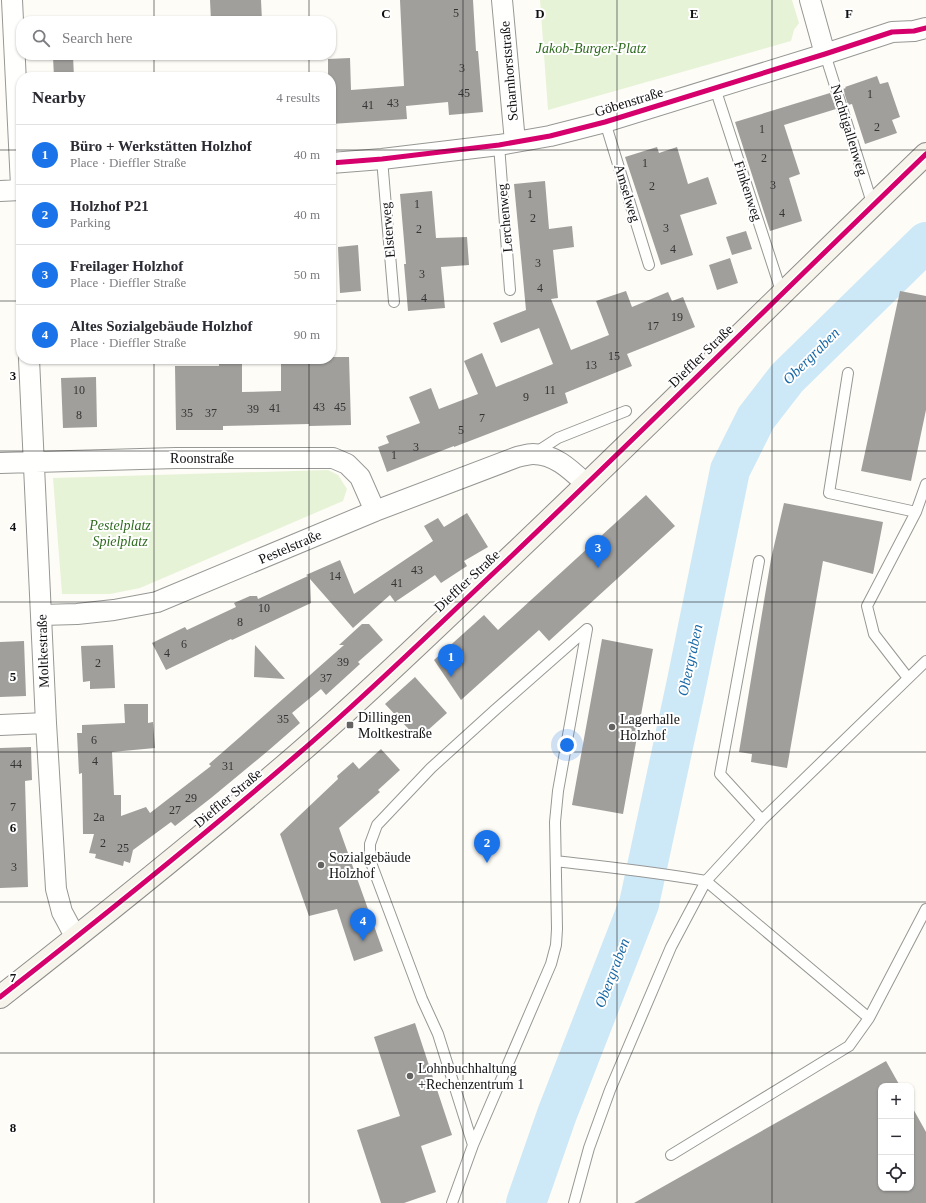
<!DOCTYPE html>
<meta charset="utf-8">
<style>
:root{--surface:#fff;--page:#f2f2f3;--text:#2b2b33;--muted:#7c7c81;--line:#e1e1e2;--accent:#1a73e8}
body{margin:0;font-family:Georgia,serif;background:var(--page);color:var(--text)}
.controls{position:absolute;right:12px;bottom:12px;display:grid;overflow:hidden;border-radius:8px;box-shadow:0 1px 3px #0004}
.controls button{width:36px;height:36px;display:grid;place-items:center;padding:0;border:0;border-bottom:1px solid var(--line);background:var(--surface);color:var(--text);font:20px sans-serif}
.you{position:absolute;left:567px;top:745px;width:14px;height:14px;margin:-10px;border:3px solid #fff;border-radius:50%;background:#1a73e8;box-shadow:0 0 0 6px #1a73e833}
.badge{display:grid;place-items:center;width:26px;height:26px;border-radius:50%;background:var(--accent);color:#fff;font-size:13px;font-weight:700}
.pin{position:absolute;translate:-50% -33px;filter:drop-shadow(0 1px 2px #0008)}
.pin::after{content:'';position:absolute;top:21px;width:14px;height:12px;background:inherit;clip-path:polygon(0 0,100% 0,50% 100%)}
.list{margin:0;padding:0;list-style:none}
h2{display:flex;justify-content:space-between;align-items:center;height:52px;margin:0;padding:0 16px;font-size:17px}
h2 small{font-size:13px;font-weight:400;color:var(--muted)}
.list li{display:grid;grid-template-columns:26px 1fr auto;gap:12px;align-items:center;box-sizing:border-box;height:60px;padding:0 16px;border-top:1px solid var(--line)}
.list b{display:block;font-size:15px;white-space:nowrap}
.list p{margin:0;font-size:13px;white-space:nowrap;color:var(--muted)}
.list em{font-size:13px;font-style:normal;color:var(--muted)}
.icon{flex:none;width:22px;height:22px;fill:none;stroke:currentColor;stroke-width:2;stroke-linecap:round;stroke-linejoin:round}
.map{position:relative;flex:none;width:926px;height:1203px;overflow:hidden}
.search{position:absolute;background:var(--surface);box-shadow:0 1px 3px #0004;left:16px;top:16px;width:320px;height:44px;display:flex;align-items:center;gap:10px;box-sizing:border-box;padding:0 14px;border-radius:16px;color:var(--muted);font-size:15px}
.panel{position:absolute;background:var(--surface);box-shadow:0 1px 3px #0004;left:16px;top:72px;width:320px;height:292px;border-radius:16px}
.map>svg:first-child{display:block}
.green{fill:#e7f3d7}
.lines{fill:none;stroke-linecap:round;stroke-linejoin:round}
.river{stroke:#cde8f7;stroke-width:40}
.building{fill:#a19f9c}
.lane-casing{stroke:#979795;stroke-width:12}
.street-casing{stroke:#979795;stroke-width:22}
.secondary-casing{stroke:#8e8d8b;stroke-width:24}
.lane{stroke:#fffffe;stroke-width:10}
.street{stroke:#fffffe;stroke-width:20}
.secondary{stroke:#f6f4eb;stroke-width:22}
.cycleway-casing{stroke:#fff;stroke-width:8}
.cycleway{stroke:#d6006c;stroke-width:5}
.grid{fill:none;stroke:#111;stroke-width:1;stroke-opacity:0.55}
.poi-dot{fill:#646362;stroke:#fff;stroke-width:1.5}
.labels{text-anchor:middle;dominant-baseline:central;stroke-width:4;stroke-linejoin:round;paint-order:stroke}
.number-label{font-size:12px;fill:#353434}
.park-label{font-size:14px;font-style:italic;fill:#2f6b1f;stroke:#fff}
.street-label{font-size:14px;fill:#111;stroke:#fff}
.poi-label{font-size:14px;fill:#111;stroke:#fff;text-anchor:start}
.water-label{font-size:15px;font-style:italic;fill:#1768a6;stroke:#fff}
.grid-label{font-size:13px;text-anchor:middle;font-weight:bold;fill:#111;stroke:#fff;stroke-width:4;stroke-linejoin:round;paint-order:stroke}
</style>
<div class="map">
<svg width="926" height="1203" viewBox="0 0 926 1203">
<rect width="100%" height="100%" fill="#fdfcf7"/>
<path class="green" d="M540 0H792L799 23 794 30 791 41 548 110Z
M328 470 338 475 347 489 343 501 140 588 110 594H62L53 478Z"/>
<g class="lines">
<path class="river" d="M526 1203 557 1114 639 904 686 686 730 470 756 418 787 378 926 242"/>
</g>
<path class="building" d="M210 0H261L262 21H211Z
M400 0H473L476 51H478L483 112 449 115 448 102 406 106 407 119 331 124V77H328V59L350 58 351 90 404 86Z
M73 56 74 77H54L53 57Z
M877 76 880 84 888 82 900 117 892 120 897 133 865 144 852 104 848 105 843 89 846 88 845 87Z
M830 93 836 109 784 125 800 174 789 178 802 221 770 231 735 122Z
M657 147 659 153 677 147 688 184 708 177 717 204 680 215 693 255 661 265 625 157Z
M545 181 549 229 572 226 574 247 553 250 558 298 551 299 571 350 609 335 596 301 626 291 632 307 668 292 672 301 683 297 695 327 627 354 632 366 565 393 568 403 454 447V446L387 472 378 447 389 443 386 436 420 423 409 397 431 388 439 409 478 394 464 361 482 353 496 387 553 364 539 328 501 343 493 323 526 310 514 184Z
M432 191 436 238 467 237 469 265 441 267 445 308 408 311 404 264H406L400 194Z
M746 231 752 249 732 255 726 237Z
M358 245 361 291 340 293 338 247Z
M730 258 738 283 717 290 709 265Z
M900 291 926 296V410L911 481 861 471Z
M331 357H349L351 425 309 426V424L223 426V430H176L175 366H219V359H242V392L281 391V359H331Z
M96 377 97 427 63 428 61 378Z
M646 495 675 526 549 641 539 630 461 700 434 660 484 615 498 630Z
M784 503 883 522 873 574 823 561 787 768 751 762 752 754 739 752 771 559Z
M467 513 488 547 464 561 467 566 441 583 435 575 395 602 390 595 353 628 310 579 311 603 232 640 231 639 166 670 152 643 185 627 187 630 236 607 234 603 250 596H257L258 599 308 576 306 575 340 560 354 594 433 541 424 526 438 518 444 527Z
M362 624H369L383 640 358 662 360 664 326 695 321 689 292 713 300 723 269 750 211 798 175 826 171 822 133 850 130 863 124 861 123 866 95 858 96 854 89 853 94 834H83L82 773 79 774 77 733H82V725L125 723 124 704H148V723L153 722 155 748 112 752 114 795H121V816L146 807 150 813 211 766 209 764 240 737 344 645H339Z
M602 639 653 649 623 814 572 805Z
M24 641 26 696 0 697V642Z
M113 645 115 688 90 689V681L83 682 81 646Z
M255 645 285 679 254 677Z
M415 677 447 713 418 739 385 704Z
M31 747 32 780 25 781 28 887 0 888V748Z
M381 749 400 770 378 790 380 792 339 828 383 951 354 961 337 909 309 916 280 834 338 779 337 776 353 762 359 769Z
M415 1023 452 1135 421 1146 436 1192 404 1203H381L357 1130 400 1116 374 1037Z
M886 1061 900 1086H881V1188H911V1105L926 1132V1203H634Z"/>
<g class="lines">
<g class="lane-casing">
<path id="lane" d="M825 54 873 206
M715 88 782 294
M605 122 649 265
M499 145 510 290
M382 159 394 302
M848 373 829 493 916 512
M535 453 558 438 626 411
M759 561 720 774 762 820
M908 678 874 634 867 606 916 512 926 484
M556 861C606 867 656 872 706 881L869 1018
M473 1145 438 1034 422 999 370 860V844L377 825 431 768 495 710 587 629
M671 1155 849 1046 869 1018 926 909
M452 1203 473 1145 551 964 556 945 557 929 555 822 558 791 587 629
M574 1203 589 1148 610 1090 671 947 706 881 762 820 926 661"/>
</g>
<g class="street-casing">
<path id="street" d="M12 0 21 186
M502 0 515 142
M810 0 825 54
M331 163 382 159 499 145 550 136 605 122 825 54 892 32 914 31 926 28
M0 191 21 190
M29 359 46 723 56 889 62 912 76 938
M0 463 176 458H333L347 464 360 477 375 511
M41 615 77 614 114 610 157 602 375 511 517 457C522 456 528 454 533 454 555 454 571 470 586 484
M0 725 46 723"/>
</g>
<g class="secondary-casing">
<path id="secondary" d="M0 997C101 918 201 838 298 754 368 694 434 629 501 566 644 430 784 291 926 154"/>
</g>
<use href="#lane" class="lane"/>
<use href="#street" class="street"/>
<use href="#secondary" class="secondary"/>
<g class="cycleway-casing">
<path id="cycleway" d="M331 163 382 159 499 145 550 136 605 122 825 54 892 32 914 31 926 28
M0 997C101 918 201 838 298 754 368 694 434 629 501 566 644 430 784 291 926 154"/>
</g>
<use href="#cycleway" class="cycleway"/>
</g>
<path class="grid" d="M154 0V21M309 0V21M463 0V1203M617 0V1203M772 0V1203M154 55V77M309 55V77M0 150H21M331 150H926M0 301H21M331 301H926M154 359V1203M309 359V1203M0 451H926M0 602H926M0 752H926M0 902H926M0 1053H926"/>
<g class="poi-dot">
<rect x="346" y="721" width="8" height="8" rx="2"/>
<circle cx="612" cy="727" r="4"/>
<circle cx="321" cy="865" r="4"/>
<circle cx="410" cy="1076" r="4"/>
</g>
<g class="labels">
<g class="number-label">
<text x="456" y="13">5</text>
<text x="462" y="68">3</text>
<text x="464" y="93">45</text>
<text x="870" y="94">1</text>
<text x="393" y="103">43</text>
<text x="368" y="105">41</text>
<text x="877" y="127">2</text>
<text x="762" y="129">1</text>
<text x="764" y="158">2</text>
<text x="645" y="163">1</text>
<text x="773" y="185">3</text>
<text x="652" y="186">2</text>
<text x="530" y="194">1</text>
<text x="417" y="204">1</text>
<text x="782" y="213">4</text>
<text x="533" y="218">2</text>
<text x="666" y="228">3</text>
<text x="419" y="229">2</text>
<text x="673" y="249">4</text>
<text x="538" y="263">3</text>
<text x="422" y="274">3</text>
<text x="540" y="288">4</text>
<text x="424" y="298">4</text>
<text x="677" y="317">19</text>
<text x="653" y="326">17</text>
<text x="614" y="356">15</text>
<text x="591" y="365">13</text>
<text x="79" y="390">10</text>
<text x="550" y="390">11</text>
<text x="526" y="397">9</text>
<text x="319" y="407">43</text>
<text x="340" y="407">45</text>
<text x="275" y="408">41</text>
<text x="253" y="409">39</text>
<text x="187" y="413">35</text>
<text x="211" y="413">37</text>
<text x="79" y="415">8</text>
<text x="482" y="418">7</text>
<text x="461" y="430">5</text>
<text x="416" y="447">3</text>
<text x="394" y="455">1</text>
<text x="417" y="570">43</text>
<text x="335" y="576">14</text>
<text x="397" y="583">41</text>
<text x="264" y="608">10</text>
<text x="240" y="622">8</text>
<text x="184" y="644">6</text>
<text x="167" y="653">4</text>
<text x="343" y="662">39</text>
<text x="98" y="663">2</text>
<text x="326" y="678">37</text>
<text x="283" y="719">35</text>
<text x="94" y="740">6</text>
<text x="95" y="761">4</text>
<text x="16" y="764">44</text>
<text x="228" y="766">31</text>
<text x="191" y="798">29</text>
<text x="13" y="807">7</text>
<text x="175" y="810">27</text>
<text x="99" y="817">2a</text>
<text x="103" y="843">2</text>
<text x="123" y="848">25</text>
<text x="14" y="867">3</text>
</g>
<g class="park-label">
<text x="591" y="48">Jakob-Burger-Platz</text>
<text x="120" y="525">Pestelplatz<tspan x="120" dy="16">Spielplatz</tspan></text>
</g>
<g class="street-label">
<text transform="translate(509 71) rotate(-95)">Scharnhorststraße</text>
<text transform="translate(629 102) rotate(-17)">Göbenstraße</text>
<text transform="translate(849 130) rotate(73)">Nachtigallenweg</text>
<text transform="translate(748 191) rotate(72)">Finkenweg</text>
<text transform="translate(627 193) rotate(73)">Amselweg</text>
<text transform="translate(505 218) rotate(-95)">Lerchenweg</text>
<text transform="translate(388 230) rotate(-95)">Elsterweg</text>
<text transform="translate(701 356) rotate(-44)">Dieffler Straße</text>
<text x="202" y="458">Roonstraße</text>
<text transform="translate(290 547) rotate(-23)">Pestelstraße</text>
<text transform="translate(467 581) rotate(-43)">Dieffler Straße</text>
<text transform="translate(43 651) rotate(-92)">Moltkestraße</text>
<text transform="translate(228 798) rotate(-40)">Dieffler Straße</text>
</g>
<g class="poi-label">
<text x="358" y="717">Dillingen<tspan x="358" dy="16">Moltkestraße</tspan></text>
<text x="620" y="719">Lagerhalle<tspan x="620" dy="16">Holzhof</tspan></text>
<text x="329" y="857">Sozialgebäude<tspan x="329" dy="16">Holzhof</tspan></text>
<text x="418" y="1068">Lohnbuchhaltung<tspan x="418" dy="16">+Rechenzentrum 1</tspan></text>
</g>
<g class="water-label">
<text transform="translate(811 356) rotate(-45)">Obergraben</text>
<text transform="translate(690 660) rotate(-78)">Obergraben</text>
<text transform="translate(612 973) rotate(-69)">Obergraben</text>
</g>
</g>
<g class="grid-label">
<text x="386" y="18">C</text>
<text x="540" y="18">D</text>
<text x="694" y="18">E</text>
<text x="849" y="18">F</text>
<text x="13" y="380">3</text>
<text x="13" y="531">4</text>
<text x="13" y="681">5</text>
<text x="13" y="832">6</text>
<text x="13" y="982">7</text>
<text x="13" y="1132">8</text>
</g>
</svg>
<div class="controls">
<button>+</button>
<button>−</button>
<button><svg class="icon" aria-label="locate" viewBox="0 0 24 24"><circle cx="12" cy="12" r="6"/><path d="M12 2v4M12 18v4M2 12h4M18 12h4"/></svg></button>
</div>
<div class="you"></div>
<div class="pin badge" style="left:451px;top:677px">1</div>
<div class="pin badge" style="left:487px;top:863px">2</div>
<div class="pin badge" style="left:598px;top:568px">3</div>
<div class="pin badge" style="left:363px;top:941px">4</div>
<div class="search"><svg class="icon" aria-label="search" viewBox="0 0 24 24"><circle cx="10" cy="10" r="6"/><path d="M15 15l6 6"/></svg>Search here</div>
<section class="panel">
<h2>Nearby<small>4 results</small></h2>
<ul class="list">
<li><span class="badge">1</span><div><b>Büro + Werkstätten Holzhof</b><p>Place · Dieffler Straße</p></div><em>40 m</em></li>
<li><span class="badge">2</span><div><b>Holzhof P21</b><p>Parking</p></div><em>40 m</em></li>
<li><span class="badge">3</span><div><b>Freilager Holzhof</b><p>Place · Dieffler Straße</p></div><em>50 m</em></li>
<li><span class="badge">4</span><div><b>Altes Sozialgebäude Holzhof</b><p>Place · Dieffler Straße</p></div><em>90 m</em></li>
</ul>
</section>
</div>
